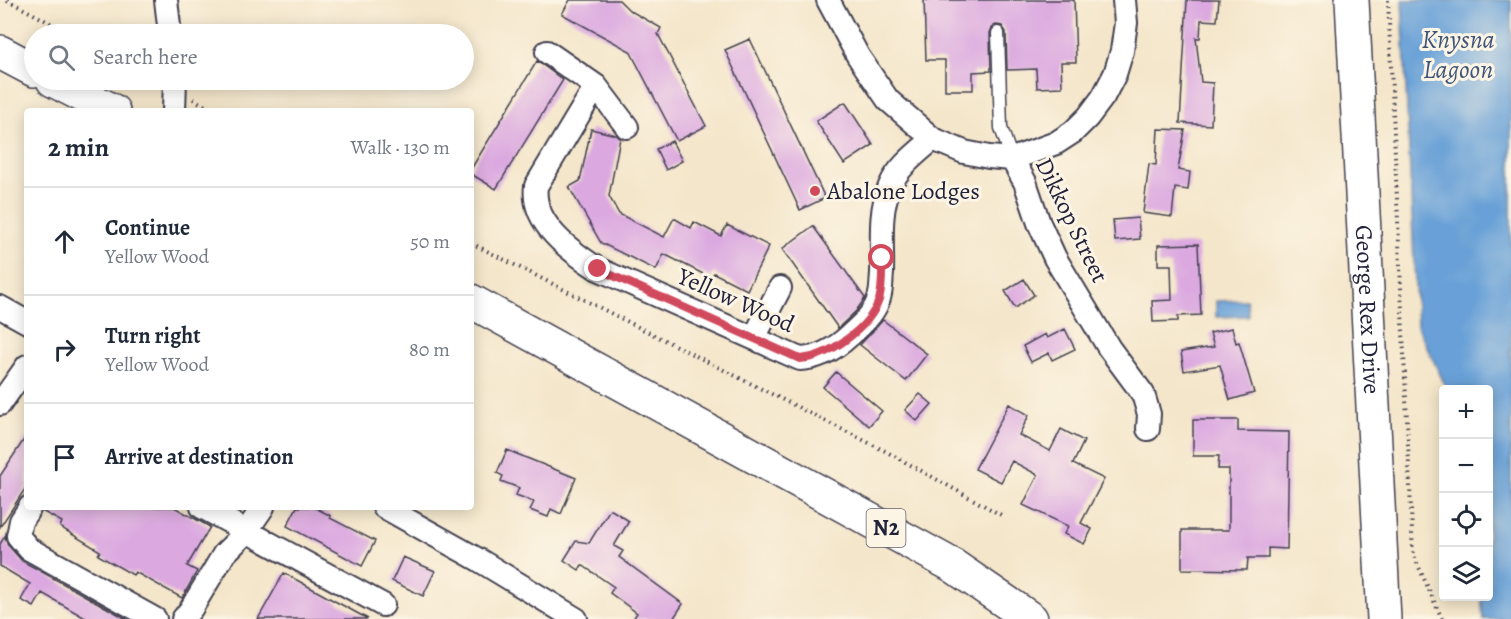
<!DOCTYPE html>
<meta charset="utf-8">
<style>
:root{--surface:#fff;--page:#f2f2f3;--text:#1f2937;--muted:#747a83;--line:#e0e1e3}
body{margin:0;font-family:Alegreya,serif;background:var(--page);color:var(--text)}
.controls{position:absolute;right:18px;bottom:18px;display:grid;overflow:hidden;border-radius:6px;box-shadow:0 3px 15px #0003}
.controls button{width:54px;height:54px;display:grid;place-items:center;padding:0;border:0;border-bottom:2px solid var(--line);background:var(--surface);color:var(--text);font:30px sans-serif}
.stop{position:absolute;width:18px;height:18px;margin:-14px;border:4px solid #d1495b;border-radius:50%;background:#fff}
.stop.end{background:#d1495b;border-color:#fff;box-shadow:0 2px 6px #0008}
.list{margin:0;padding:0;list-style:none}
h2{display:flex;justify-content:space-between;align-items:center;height:78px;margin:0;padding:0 24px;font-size:26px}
h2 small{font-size:20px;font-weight:400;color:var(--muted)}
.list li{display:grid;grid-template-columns:39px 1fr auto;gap:18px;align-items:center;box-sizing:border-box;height:108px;padding:0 24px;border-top:2px solid var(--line)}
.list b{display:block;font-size:22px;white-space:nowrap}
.list p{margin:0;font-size:20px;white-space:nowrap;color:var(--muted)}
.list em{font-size:20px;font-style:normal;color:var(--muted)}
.icon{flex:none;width:33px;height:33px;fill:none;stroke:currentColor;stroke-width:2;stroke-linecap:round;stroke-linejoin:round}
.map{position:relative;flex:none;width:1511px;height:619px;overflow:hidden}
.search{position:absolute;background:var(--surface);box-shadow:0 3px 15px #0003;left:24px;top:24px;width:450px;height:66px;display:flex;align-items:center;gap:15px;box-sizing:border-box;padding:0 21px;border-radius:33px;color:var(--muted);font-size:22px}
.panel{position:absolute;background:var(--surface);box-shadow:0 3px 15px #0003;left:24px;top:108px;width:450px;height:402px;border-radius:6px}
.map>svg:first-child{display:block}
.water{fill:#68a0d7;stroke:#456189;stroke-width:1.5}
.building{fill:#dba9e0}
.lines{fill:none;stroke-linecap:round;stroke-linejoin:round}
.lane-casing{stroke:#423f50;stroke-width:15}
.street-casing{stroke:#423f50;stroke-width:26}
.secondary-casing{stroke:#423f50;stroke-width:36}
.highway-casing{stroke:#423f50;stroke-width:36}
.path{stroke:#423f50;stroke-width:4;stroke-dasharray:1.5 4.5;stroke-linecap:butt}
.lane{stroke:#fff;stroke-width:12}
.street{stroke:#fff;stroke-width:22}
.secondary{stroke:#fff;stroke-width:33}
.highway{stroke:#fff;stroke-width:33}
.route{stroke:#d1495b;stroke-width:8}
.poi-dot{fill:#d1495b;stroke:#fcf5e5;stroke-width:2}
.labels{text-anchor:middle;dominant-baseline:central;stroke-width:6;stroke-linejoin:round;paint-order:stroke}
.shield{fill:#fcf5e5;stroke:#63616e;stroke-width:1.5}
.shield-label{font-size:22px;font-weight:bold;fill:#22223b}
.poi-label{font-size:24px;fill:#22223b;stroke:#fcf5e5;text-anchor:start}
.street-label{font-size:24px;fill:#22223b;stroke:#fcf5e5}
.water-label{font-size:26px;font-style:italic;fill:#3e5479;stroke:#fcf5e5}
</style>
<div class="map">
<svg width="1511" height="619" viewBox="0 0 1511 619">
<rect width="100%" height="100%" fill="#fcf5e5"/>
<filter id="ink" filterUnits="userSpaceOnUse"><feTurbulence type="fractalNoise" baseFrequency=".0167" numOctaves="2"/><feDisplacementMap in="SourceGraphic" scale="12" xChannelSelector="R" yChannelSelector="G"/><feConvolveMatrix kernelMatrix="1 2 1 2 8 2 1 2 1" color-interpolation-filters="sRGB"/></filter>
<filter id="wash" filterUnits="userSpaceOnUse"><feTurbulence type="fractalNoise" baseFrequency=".008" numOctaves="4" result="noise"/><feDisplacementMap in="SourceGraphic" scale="24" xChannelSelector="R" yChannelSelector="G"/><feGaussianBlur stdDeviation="1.35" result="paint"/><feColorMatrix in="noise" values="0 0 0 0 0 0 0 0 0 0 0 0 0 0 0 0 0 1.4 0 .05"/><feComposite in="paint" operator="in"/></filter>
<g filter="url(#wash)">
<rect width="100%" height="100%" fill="#f4e6ca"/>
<path class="water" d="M1402 0H1511V619H1483L1481 597 1488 596V390L1447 389 1417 326Z
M1247 300 1248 316 1216 317V301Z"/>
<g id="blocks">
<path class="building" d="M570 0H619L629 10 661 28 658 34 706 126 677 141 630 51 562 14Z
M924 0H1074L1076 62H1061L1062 87 1037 88 1036 69 1007 70 1006 32 1002 26 997 25 993 26 990 33 991 71 973 72V90H945V60H926Z
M1187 0H1219L1217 21 1201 20 1200 38H1196L1201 82 1213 83 1211 125 1180 123Z
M750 39 825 198 800 210 725 50Z
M537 61 563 80 496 189 471 174V169Z
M845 102 873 145 844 164 816 121Z
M591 129 616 135 620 138 609 196 619 214 664 237 674 218 691 228 694 222 721 236 727 225 769 246 747 290 714 273 711 278 664 254 656 270 601 243 569 187 580 181Z
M1158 129 1185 130 1178 170 1190 172 1188 190 1175 188 1172 217 1143 213 1149 164 1156 165Z
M672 141 682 161 666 170 656 149Z
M1138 218 1140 239 1115 241 1113 220Z
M813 226 865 298 856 311 838 328 782 249Z
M1198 244 1201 315 1178 316V321L1153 322 1152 301 1172 300 1171 265H1158V245Z
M1024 279 1034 295 1015 308 1005 291Z
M883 320 927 354 906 381 860 345Z
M1232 328 1236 343 1239 342 1254 393 1230 400 1220 365 1184 371 1181 352 1214 347 1210 333Z
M1065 329 1075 349 1052 360 1049 353 1031 362 1023 346 1045 334 1047 338Z
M836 372 882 411 869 426 823 387Z
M920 394 932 404 917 421 905 410Z
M1009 404 1029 415 1019 435 1050 451 1061 429 1084 441 1073 464 1104 479 1081 523 1092 529 1084 544 1064 534 1068 526 1023 505 1038 475 1012 461 1001 482 975 469Z
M1193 420H1238V431L1289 432 1287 549 1268 548V558H1248L1247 570 1182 569V530H1229V469H1218L1219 456H1193Z
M27 435V486L0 527V476Z
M507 450 576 478 561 514 551 509 548 517 530 510 534 502 516 495 519 488 501 481 503 476 497 473Z
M43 507H174L210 527 187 566 197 571 182 598 135 572 133 575 98 555 100 551 60 527 62 522 42 511Z
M297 507H314L331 516 330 518 375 541 362 566 287 526Z
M610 509 629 521 614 546 623 551 619 557 683 604 673 619H633L637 613 610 593 614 587 582 565 579 570 564 560 576 541 589 543Z
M5 536 8 545 22 561 127 619H87L42 593 34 607 21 600 30 584 0 566V544Z
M403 557 435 571 423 596 392 581Z
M284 573 331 599 368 619H258Z"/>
</g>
</g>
<g filter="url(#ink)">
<use href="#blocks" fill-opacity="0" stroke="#423f50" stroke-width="1.5"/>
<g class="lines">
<g class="lane-casing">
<path id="lane" d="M998 33 1001 128 1012 159"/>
</g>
<g class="street-casing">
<path id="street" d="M166 0 170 34
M828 0 858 56 888 100 933 139 964 152 989 157 1012 159 1056 143 1073 132 1088 117 1103 97 1115 74 1122 51 1126 23 1124 0
M547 52 596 86 627 127
M596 86 536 186C531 223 570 251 598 269L800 359C820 358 835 349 849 336 860 326 873 315 878 301 882 292 881 282 882 273 883 245 878 213 890 186 898 167 917 153 933 139
M174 111 175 80
M1012 159 1025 182 1039 223 1055 258 1109 348 1143 394 1149 414 1148 429
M0 307 27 322
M754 338 780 288
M0 404 27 366
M30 507 21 521 18 536 29 549 155 619
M202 507 383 605
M384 507 479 560 576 619
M183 619 191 609 224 554 246 532 263 507"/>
</g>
<g class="secondary-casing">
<g id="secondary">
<path id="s1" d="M1352 0 1384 619"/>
</g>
</g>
<g class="highway-casing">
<path id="highway" d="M0 52 34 70
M53 80 113 111
M471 301 952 565 1031 619"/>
</g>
<path class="path" d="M7 0 71 34
M1388 0 1413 554 1442 619
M193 99 215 111
M471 243 887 452 1003 516"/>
<use href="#lane" class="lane"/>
<use href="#street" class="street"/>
<use href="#secondary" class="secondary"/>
<use href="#highway" class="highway"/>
</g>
</g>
<g class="lines" filter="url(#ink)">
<path class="route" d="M598 269 800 359C829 357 869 328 879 300 883 287 882 271 882 258"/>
</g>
<circle class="poi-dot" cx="815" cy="191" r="6"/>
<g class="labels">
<rect class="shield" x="866.5" y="509" width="39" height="38" rx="4.5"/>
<g class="shield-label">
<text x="886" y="528">N2</text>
</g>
<g class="poi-label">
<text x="827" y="191">Abalone Lodges</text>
</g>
<g class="street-label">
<text transform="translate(1072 220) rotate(64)">Dikkop Street</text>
<text transform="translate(736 300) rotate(24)">Yellow Wood</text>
<text stroke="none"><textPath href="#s1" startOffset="310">George Rex Drive</textPath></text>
</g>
<g class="water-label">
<text x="1458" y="39">Knysna<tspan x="1458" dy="30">Lagoon</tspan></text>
</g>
</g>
</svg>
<div class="controls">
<button>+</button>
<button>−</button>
<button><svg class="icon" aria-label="locate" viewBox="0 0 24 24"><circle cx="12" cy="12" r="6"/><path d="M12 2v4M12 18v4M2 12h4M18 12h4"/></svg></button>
<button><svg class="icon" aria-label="layers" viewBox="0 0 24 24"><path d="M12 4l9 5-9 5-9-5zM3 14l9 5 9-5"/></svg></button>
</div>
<div class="stop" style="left:882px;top:258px"></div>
<div class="stop end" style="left:598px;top:269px"></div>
<div class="search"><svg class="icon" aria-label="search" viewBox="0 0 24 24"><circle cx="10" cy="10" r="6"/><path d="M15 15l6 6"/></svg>Search here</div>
<section class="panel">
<h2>2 min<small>Walk · 130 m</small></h2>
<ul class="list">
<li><svg class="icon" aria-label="ahead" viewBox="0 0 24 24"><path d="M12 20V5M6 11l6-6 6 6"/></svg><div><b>Continue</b><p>Yellow Wood</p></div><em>50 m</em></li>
<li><svg class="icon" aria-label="right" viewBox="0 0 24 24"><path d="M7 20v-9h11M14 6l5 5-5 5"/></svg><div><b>Turn right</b><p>Yellow Wood</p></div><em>80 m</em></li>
<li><svg class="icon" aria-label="arrive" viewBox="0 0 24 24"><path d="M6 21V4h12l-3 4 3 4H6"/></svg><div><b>Arrive at destination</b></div></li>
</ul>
</section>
</div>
